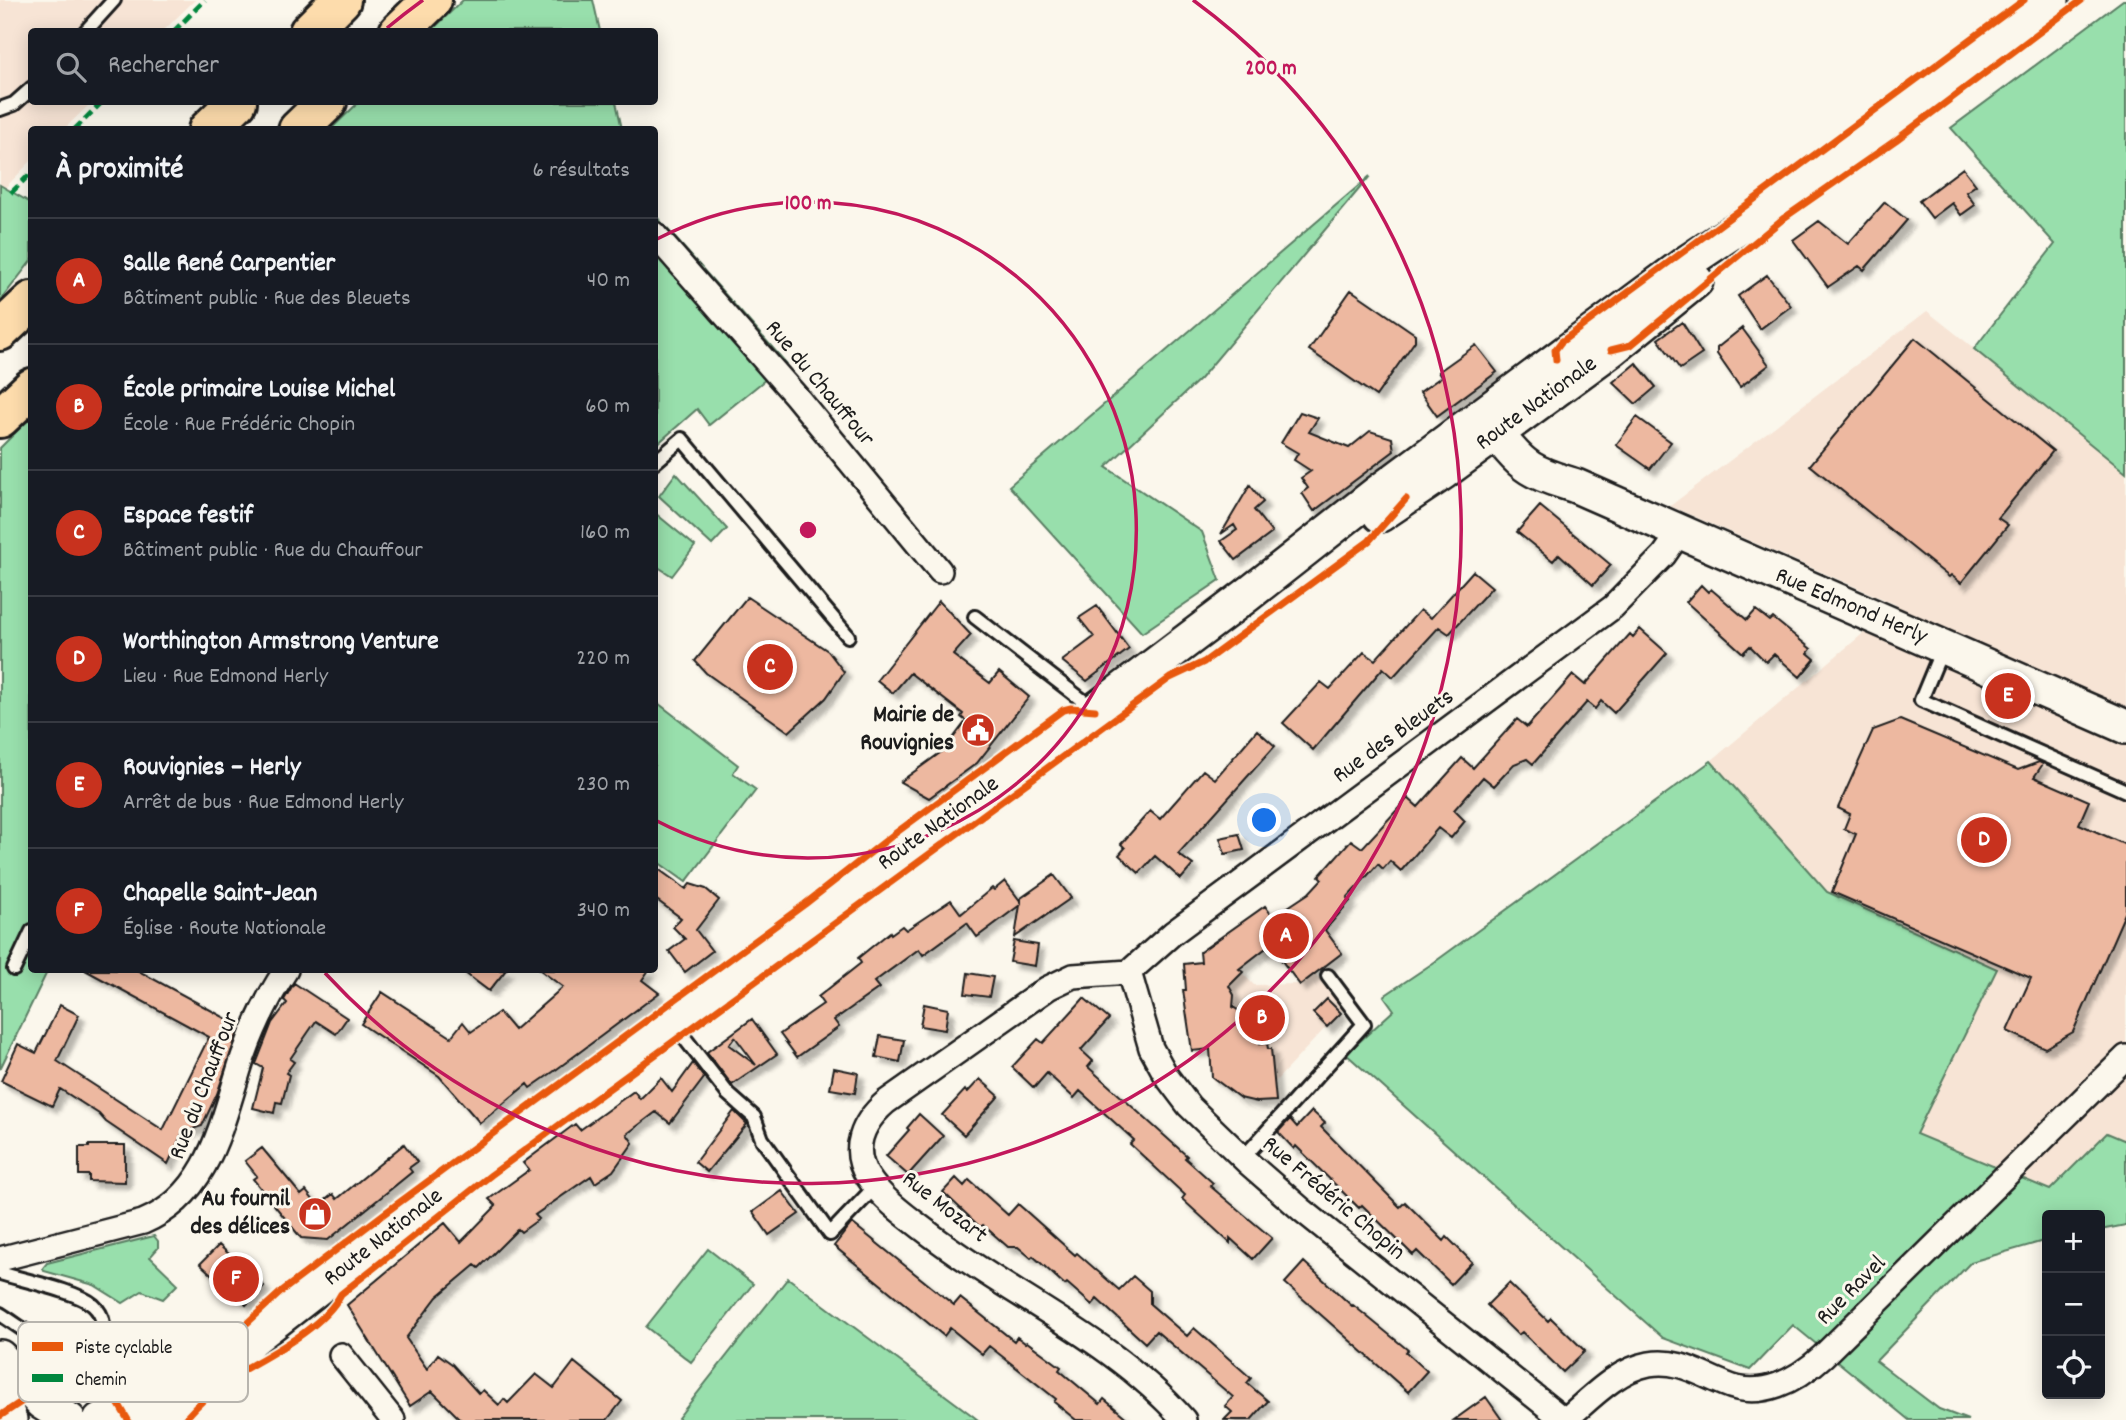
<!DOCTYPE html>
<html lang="fr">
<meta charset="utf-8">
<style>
:root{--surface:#171b24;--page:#20242c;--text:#f1f3f6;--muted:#9ea1a6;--line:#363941;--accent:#c8321e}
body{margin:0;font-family:Dekko,sans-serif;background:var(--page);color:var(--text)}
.controls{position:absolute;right:21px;bottom:21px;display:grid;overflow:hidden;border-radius:7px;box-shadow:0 4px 18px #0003}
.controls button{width:63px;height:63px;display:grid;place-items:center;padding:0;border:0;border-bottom:2px solid var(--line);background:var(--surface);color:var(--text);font:35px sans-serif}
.you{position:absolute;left:1265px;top:821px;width:24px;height:24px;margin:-18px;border:5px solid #fff;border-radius:50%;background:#1a73e8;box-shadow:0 0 0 10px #1a73e833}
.badge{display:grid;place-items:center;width:46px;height:46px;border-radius:50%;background:var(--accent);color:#fff;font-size:23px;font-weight:700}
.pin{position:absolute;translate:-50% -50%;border:4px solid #fff;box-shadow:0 2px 7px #0006}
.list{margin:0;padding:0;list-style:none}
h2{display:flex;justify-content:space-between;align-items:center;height:91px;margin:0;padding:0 28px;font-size:30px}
h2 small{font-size:23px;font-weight:400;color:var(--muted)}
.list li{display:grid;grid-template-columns:46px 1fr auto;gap:21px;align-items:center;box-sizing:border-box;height:126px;padding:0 28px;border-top:2px solid var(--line)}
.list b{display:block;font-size:26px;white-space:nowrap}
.list p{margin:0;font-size:23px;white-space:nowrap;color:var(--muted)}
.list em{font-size:23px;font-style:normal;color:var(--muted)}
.icon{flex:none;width:38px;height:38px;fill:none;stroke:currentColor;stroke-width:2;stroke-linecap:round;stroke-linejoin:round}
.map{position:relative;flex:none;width:2126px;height:1420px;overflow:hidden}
.search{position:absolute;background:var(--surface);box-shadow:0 4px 18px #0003;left:28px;top:28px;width:630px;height:77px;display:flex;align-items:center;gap:18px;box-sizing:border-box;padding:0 24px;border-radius:7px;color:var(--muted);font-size:26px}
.panel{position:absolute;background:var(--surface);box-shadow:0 4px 18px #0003;left:28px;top:126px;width:630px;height:847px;border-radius:7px}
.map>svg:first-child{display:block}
.built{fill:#f7e4d5}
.green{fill:#98dfac;stroke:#5a7e64;stroke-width:2}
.building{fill:#edb8a0;stroke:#1c1c1c;stroke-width:2;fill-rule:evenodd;filter:url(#shadow)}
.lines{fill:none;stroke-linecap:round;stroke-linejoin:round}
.lane-casing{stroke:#1c1c1c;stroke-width:18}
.street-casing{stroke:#1c1c1c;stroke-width:28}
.secondary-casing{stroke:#1c1c1c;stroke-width:38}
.highway-casing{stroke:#1c1c1c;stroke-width:44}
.lane{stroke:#fbf7ec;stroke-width:12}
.street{stroke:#fbf7ec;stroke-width:23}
.secondary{stroke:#fbf7ec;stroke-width:33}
.highway{stroke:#fddcac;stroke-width:38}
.quiet{stroke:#00873e;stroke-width:5;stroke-dasharray:10 5;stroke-linecap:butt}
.cycleway-casing{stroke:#fbf7ec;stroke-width:11}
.cycleway{stroke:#e8590c;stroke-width:7}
.ring{fill:none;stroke:#c2185b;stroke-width:3.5}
.labels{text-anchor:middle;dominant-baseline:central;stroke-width:6;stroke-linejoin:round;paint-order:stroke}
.street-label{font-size:24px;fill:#1c1c1c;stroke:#fbf7ec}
.poi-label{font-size:24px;font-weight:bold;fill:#1c1c1c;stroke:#fbf7ec;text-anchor:end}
.key{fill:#fbf7ec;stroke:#b8b5ae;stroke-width:2}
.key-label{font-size:19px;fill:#1c1c1c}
.centre{fill:#c2185b;stroke:#fbf7ec;stroke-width:3.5}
.ring-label{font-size:21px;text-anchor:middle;font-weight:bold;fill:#c2185b;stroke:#fbf7ec;stroke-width:6;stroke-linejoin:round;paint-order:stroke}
</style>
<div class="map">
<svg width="2126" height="1420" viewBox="0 0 2126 1420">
<defs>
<filter id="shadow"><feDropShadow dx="6" dy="6" stdDeviation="2" flood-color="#0004"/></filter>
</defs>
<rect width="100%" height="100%" fill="#fbf7ec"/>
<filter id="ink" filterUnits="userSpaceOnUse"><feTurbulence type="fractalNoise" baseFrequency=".0143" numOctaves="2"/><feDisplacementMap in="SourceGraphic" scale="14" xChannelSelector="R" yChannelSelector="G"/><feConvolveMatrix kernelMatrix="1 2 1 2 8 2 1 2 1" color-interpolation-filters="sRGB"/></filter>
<g filter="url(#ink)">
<path class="built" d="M0 0H195L163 31 32 32V102H92L64 129 32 130 31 161 6 187 0 185Z
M2123 0H2126V1141L2107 1133 2050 1190 1916 1134 1996 969 1827 892 1711 761 1897 605 1670 506 1927 311 1975 349 2055 244 1951 128Z
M1222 937 1232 963 1254 985 1299 984 1314 972 1343 1009 1274 1083 1276 1101 1257 1102 1240 1098 1225 1088 1220 1081H1213L1210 1054H1214L1213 1049 1192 1051 1184 964 1200 962V952Z"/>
<path class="green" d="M463 0H593L600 31H431Z
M2123 0H2126V473L1974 349 2055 244 1951 128Z
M359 102H616L622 129H331Z
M1370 176 1200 379 1106 467 1202 532 1220 580 1142 633 1009 486Z
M0 185 31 203V261L0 301Z
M654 214 786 363 709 425 697 409 655 446Z
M31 417 32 970H48L0 1069V448Z
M676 473 727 529 712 545 659 496Z
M655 513 695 546 672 576 655 565Z
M654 700 738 765 733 773 756 790 686 882 655 860Z
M1711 761 1827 892 1997 969 1916 1134 2050 1190 2107 1133 2126 1141V1225L2100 1230V1215H2047V1240L1971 1262 1876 1361 1939 1409 1968 1420H1909L1793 1325 1750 1370 1663 1338 1346 1054 1394 1010 1384 996 1436 961Z
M154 1236 158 1241V1248L150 1257 178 1284 163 1299 142 1291 123 1303 94 1285 44 1271 43 1268 47 1263Z
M708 1249 753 1284 691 1362 646 1327Z
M788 1278 973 1416 978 1420H681L678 1418Z"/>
<path class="building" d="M1963 168 1976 185 1966 192 1975 205 1961 215 1952 203 1932 218 1919 201Z
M1885 202 1907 220 1864 270 1859 266 1828 287 1793 240 1819 221 1848 244Z
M1767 275 1791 306 1760 329 1738 296Z
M1351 290 1415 334V341L1376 396 1309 350Z
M1682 322 1702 354 1680 369 1658 339Z
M1742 328 1769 365 1740 387 1717 354V348Z
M1915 338 2053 451 1998 518 2008 525 1961 583 1951 575 1949 577 1810 465Z
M1476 345 1497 372 1437 416 1420 392 1441 377 1438 372Z
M1636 363 1656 387 1636 404 1613 382Z
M1300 412 1318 418 1309 432 1349 448 1370 431 1392 438 1394 451 1314 511 1302 493 1308 488 1301 478 1311 471 1294 460 1298 453 1281 443Z
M1637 417 1671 442 1650 469 1616 445Z
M1250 485 1263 502 1254 510 1272 533 1236 560 1221 541 1237 530 1234 525 1221 534Z
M1540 506 1611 565 1593 585 1559 554 1553 561 1517 532Z
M1473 571 1492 587 1449 634 1439 627 1393 677 1383 668 1313 750 1283 723 1321 682 1330 689 1364 652 1375 660 1420 610 1431 618Z
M1701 585 1708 592 1711 589 1747 620 1756 610 1770 621 1773 618 1811 649 1808 653 1815 659 1800 677 1774 654 1766 662 1750 646 1743 653 1686 602Z
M747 597 828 651 844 672 826 698 789 732 706 673 695 661Z
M939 601 971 635 953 655 990 683 999 672 1029 697 977 763 929 798 900 782 944 750 966 721 961 717 963 714 910 673 893 693 877 680Z
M1097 606 1129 649 1087 681 1062 661 1094 637 1079 618Z
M1640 629 1667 653 1614 713 1601 701 1595 709 1587 702 1533 764 1527 759 1514 764 1494 786 1483 777 1454 810 1465 821 1451 838 1438 828 1401 871 1390 861 1383 869 1378 864 1347 898 1350 901 1325 930 1342 953 1300 985 1270 945 1239 969 1243 972 1229 986 1234 995 1233 1007 1252 1019 1258 1027 1260 1044 1267 1043 1268 1049H1271L1276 1101 1257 1102 1240 1098 1212 1077 1210 1049 1192 1051 1183 990H1186L1184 964 1201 962 1200 952 1265 906 1273 917 1309 893 1322 879 1319 876 1351 840 1362 848 1408 798 1418 807 1462 758 1473 768 1517 719 1527 727 1573 675 1585 685 1630 634 1633 637Z
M1900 720 2018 770 2039 762 2043 764 2034 777 2089 801 2079 824 2126 845V911L2073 1032 2045 1048 2007 1031 2031 978 1832 892 1856 834 1844 829 1850 814 1838 808 1873 730Z
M1257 730 1275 746 1178 854 1193 865 1181 879 1155 856 1139 873 1119 855 1125 848 1121 844 1150 811 1160 819 1203 770 1215 779Z
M1239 834 1244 850 1225 854 1220 838Z
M654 866 686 889 690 884 706 889 719 900 696 930 712 951 685 972 669 951 685 939 673 927 681 918 654 898Z
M1054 875 1071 898 1015 937 1020 905 977 937 967 923 923 955 919 949 874 982 879 988 834 1020 839 1027 797 1057 780 1034 823 1004 818 997 861 963 858 958 890 932 891 934 902 926 906 930 951 900 961 914 992 888 994 890 1005 881 1021 902V898Z
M1014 941 1038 945 1035 966 1010 962Z
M85 970H137L240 1026 217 1094 202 1126 183 1132 168 1164 106 1122 99 1114 60 1089 52 1106 1 1081 18 1044 36 1053 60 1005 79 1015 57 1061 163 1130 209 1037Z
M461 970H506L489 991Z
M540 970H649L642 980 659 993 553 1072 530 1088 527 1084 480 1123 439 1076 361 1024 382 992 451 1037 463 1022 471 1032 499 1012 514 1030 563 987Z
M968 973 993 977 989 997 965 994Z
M294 983 347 1018 336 1034 316 1021 290 1059 294 1062 286 1073 289 1075 282 1103 276 1102 274 1113 253 1108 263 1068 256 1064 272 1023 287 1003 284 1000Z
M1084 998 1109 1019 1081 1050 1093 1061 1088 1067 1187 1156 1185 1158 1213 1183 1210 1186 1272 1238 1253 1259 1230 1238V1243L1182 1199 1185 1195 1130 1144 1134 1140 1080 1091 1074 1098 1047 1073 1034 1088 1012 1067 1038 1039 1043 1043Z
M1327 999 1341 1013 1327 1027 1313 1013Z
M924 1004 948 1009 945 1030 920 1026Z
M752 1019 777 1054 732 1085 707 1052ZM735 1037 756 1065 729 1045Z
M880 1036 904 1040 900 1062 876 1057Z
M693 1063 704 1078 670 1123 656 1112 627 1134 633 1143 613 1171 595 1183 591 1176 535 1215 539 1219 521 1232 518 1229 479 1268 475 1265 437 1297 406 1338 427 1369 438 1354 452 1364 479 1394 483 1390 499 1405 504 1399 508 1403 536 1374 554 1388 574 1362 622 1401 607 1420H461L432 1391 410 1406 347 1305 445 1223 461 1242 496 1206 489 1199 529 1170 523 1163 575 1124 580 1130 634 1091 640 1099 661 1078 672 1092Z
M834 1068 858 1073 855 1093 830 1089Z
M980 1079 999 1096 964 1135 942 1115 965 1090 967 1093Z
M734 1111 747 1124 707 1172 695 1162Z
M1312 1111 1325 1123 1321 1127 1400 1207 1405 1202 1444 1241 1447 1237 1472 1262 1451 1284 1417 1251 1413 1255 1362 1205 1359 1208 1296 1146 1294 1149 1278 1132 1290 1119 1297 1127Z
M919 1114 943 1136 908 1175 886 1156 909 1130 907 1128Z
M404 1144 417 1162 409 1168 412 1172 328 1240 301 1238 253 1179 257 1176 245 1161 262 1148 301 1195 306 1191 318 1206 333 1194 337 1199Z
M89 1145H125V1182L89 1181V1175H79V1147H89Z
M956 1178 964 1186 969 1180 1008 1215 1018 1204 1075 1255 1077 1253 1119 1290 1133 1276 1150 1291V1304L1187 1336 1194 1328 1251 1378 1247 1383 1268 1401 1251 1420H1224L1232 1412 1225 1406 1233 1397 1156 1331 1145 1343 1097 1299 1092 1305 1067 1283 1065 1285 1033 1256 1031 1258 1018 1247H1008L983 1225 980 1227 943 1192Z
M782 1191 799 1214 769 1235 753 1212Z
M852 1223 954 1305 960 1298 1014 1341 1017 1337 1025 1343 1027 1342 1061 1367 1059 1370 1100 1404 1104 1399 1129 1420H1076L1054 1402 1056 1399 989 1346 982 1354 950 1328 944 1336 834 1246Z
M219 1245 264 1286 246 1305 200 1264Z
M1304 1262 1352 1306 1353 1305 1408 1350 1406 1352 1427 1371 1408 1392 1285 1283Z
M1509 1283 1548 1321 1551 1318 1585 1351 1563 1372 1522 1332 1518 1335 1487 1305Z
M1486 1397 1502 1420H1454Z"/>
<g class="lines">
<g class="lane-casing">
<path id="lane" d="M85 32 114 0
M0 109 14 104 32 88
M654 463 682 439 848 636
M975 617 1095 710
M1943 647 1921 700 2126 791
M14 969 32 931
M672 1022 728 1094 754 1117 762 1139 830 1234 875 1187
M1243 1158 1364 1024 1328 976
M0 1273C22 1280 77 1291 93 1305 116 1326 96 1359 66 1352 46 1348 18 1325 0 1314"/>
</g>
<g class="street-casing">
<path id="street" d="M654 234 796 396 940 571
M1129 972 1073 976 1048 988 886 1102C863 1122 850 1149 868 1177 884 1202 912 1220 935 1238 1017 1299 1116 1342 1184 1420
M1129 972 1173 933 1613 607 1664 555 1680 532
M1129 972 1151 1048 1167 1077 1189 1106 1247 1162 1302 1210 1564 1420
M0 1259 143 1222C211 1194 222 1120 243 1057 254 1026 268 997 286 970
M341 1355 393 1420
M1565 1420C1590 1399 1616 1370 1649 1364 1679 1359 1699 1374 1725 1384 1761 1400 1797 1380 1823 1356L2126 1057"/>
</g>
<g class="secondary-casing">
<path id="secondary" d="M1483 414C1497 432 1511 456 1530 468 1544 477 1561 481 1576 486L2126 727
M1380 515 1444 472 1611 350 1696 281
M0 1357 41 1402 69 1420
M0 1394 10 1420
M100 1420 138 1408 180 1385
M160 1420 231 1356 487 1156 1095 710 1246 596 1377 493 1686 263 1806 183 2052 0"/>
</g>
<g class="highway-casing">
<path id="highway" d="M309 32 341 0
M399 32 432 0
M208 130 237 102
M298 130 327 102
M0 331 32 301
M0 418 32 388"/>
</g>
<use href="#lane" class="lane"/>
<use href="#street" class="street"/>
<use href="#secondary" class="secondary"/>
<use href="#highway" class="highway"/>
<path class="quiet" d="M173 32 205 0
M74 130 102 102
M11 193 32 172"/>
<g class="cycleway-casing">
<path id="cycleway" d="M1611 350 1631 345 1784 218 1896 140 2082 0
M1556 360 1555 350 1561 342 2024 0
M114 1396 202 1348 220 1342 245 1325 282 1291 385 1213 805 904 893 835 1063 710 1071 708 1095 710
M0 1416 33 1394 54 1383 114 1396 128 1420
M184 1420C198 1404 219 1385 238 1373 270 1354 323 1328 341 1294L491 1175 1170 678 1204 662 1369 541 1406 499"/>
</g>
<use href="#cycleway" class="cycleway"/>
</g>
</g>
<g class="ring">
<path d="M657 239A328 328 0 1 1 657 821"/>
<path d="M387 28A655 655 0 0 1 423 0M1193 0A655 655 0 1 1 325 973"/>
</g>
<defs>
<g id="civic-disc" transform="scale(1.75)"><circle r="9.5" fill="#c8321e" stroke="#fbf7ec"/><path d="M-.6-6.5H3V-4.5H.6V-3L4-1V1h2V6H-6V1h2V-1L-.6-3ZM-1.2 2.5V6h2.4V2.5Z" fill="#fff"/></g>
<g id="shop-disc" transform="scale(1.75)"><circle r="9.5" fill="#c8321e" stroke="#fbf7ec"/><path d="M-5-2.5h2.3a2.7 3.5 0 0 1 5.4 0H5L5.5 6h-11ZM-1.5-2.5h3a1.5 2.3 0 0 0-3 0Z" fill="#fff"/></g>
</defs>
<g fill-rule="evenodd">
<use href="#civic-disc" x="978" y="730"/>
<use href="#shop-disc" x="315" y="1214"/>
</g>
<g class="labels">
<g class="street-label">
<text transform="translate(819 384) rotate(50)">Rue du Chauffour</text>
<text transform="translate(1537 404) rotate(-36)">Route Nationale</text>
<text transform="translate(1851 607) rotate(23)">Rue Edmond Herly</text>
<text transform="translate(1394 737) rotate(-36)">Rue des Bleuets</text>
<text transform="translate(939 824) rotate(-36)">Route Nationale</text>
<text transform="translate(205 1086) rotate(-69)">Rue du Chauffour</text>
<text transform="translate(1333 1199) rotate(40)">Rue Frédéric Chopin</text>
<text transform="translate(944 1208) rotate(38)">Rue Mozart</text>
<text transform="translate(384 1238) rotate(-38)">Route Nationale</text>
<text transform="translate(1852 1291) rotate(-45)">Rue Ravel</text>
</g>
<g class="poi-label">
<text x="954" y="716">Mairie de<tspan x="954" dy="28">Rouvignies</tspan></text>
<text x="290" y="1200">Au fournil<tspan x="290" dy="28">des délices</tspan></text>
</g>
</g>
<rect x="18" y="1322" width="230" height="80" rx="10" class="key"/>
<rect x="32" y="1342" width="31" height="9" fill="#e8590c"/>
<rect x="32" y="1374" width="31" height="8" fill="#00873e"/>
<g class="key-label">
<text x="75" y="1353">Piste cyclable</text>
<text x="75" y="1385">Chemin</text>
</g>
<circle cx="808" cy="530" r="10" class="centre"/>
<g class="ring-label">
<text x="1271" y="74">200 m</text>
<text x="808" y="209">100 m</text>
</g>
</svg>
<div class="controls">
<button>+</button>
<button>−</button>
<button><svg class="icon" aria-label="locate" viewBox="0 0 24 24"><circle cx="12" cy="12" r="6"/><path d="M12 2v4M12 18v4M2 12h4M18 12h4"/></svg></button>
</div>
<div class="you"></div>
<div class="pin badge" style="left:1286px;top:936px">A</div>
<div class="pin badge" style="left:1262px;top:1018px">B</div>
<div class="pin badge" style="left:770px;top:667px">C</div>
<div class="pin badge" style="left:1984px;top:840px">D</div>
<div class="pin badge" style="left:2008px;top:696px">E</div>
<div class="pin badge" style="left:236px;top:1279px">F</div>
<div class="search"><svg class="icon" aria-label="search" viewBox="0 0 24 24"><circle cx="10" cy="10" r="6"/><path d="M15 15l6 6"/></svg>Rechercher</div>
<section class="panel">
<h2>À proximité<small>6 résultats</small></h2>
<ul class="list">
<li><span class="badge">A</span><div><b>Salle René Carpentier</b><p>Bâtiment public · Rue des Bleuets</p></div><em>40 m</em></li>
<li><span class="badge">B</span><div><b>École primaire Louise Michel</b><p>École · Rue Frédéric Chopin</p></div><em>60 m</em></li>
<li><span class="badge">C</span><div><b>Espace festif</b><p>Bâtiment public · Rue du Chauffour</p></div><em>160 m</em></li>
<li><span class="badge">D</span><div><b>Worthington Armstrong Venture</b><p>Lieu · Rue Edmond Herly</p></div><em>220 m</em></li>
<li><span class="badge">E</span><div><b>Rouvignies – Herly</b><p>Arrêt de bus · Rue Edmond Herly</p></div><em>230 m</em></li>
<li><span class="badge">F</span><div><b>Chapelle Saint-Jean</b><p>Église · Route Nationale</p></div><em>340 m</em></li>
</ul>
</section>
</div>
